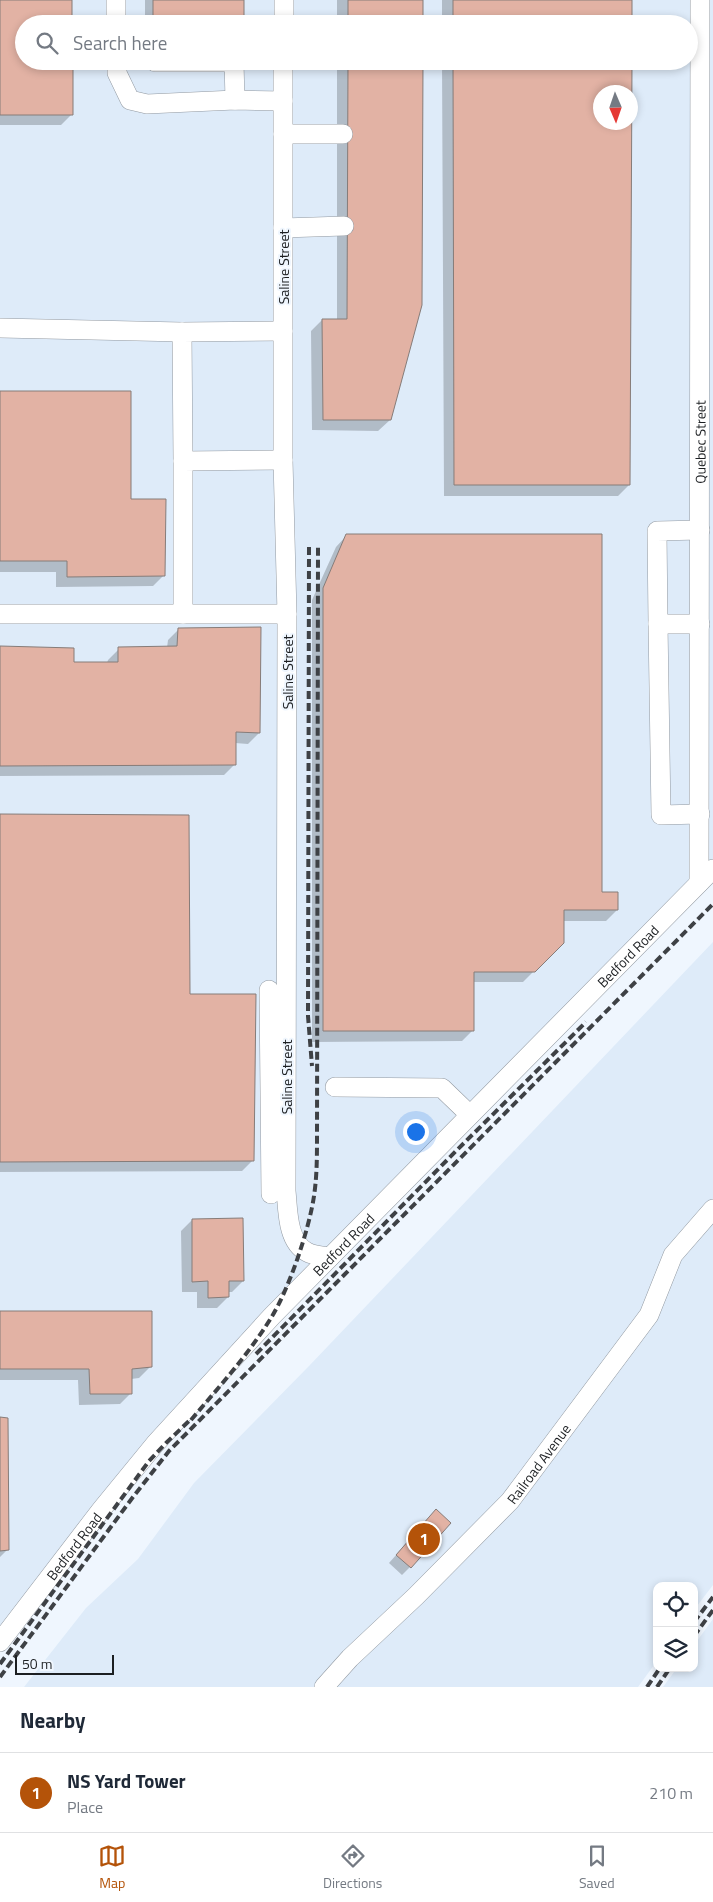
<!DOCTYPE html>
<style>
:root{--surface:#fff;--page:#f2f2f3;--text:#1f2937;--muted:#747a83;--line:#e0e1e3;--accent:#b45309}
body{margin:0;font-family:"Titillium Web",sans-serif;background:var(--page);color:var(--text)}
.controls{position:absolute;right:15px;bottom:15px;display:grid;overflow:hidden;border-radius:10px;box-shadow:0 2px 8px #0003}
.controls button{width:45px;height:45px;display:grid;place-items:center;padding:0;border:0;border-bottom:1px solid var(--line);background:var(--surface);color:var(--text);font:25px sans-serif}
.compass{position:absolute;left:593px;top:85px;width:45px;height:45px;border-radius:50%;background:var(--surface);box-shadow:0 2px 8px #0003;rotate:178deg}
.scale{position:absolute;left:15px;bottom:12px;width:99px;box-sizing:border-box;padding-left:5px;border:2px solid #1c1f22;border-top:0;font-size:14px;line-height:18px;white-space:nowrap;color:#1c1f22;-webkit-text-stroke:4px #eff6fe;paint-order:stroke}
.you{position:absolute;left:415px;top:1131px;width:18px;height:18px;margin:-12px;border:4px solid #fff;border-radius:50%;background:#1a73e8;box-shadow:0 0 0 8px #1a73e833}
.badge{display:grid;place-items:center;width:32px;height:32px;border-radius:50%;background:var(--accent);color:#fff;font-size:16px;font-weight:700}
.pin{position:absolute;translate:-50% -50%;border:2px solid #fff;box-shadow:0 1px 5px #0006}
.list{margin:0;padding:0;list-style:none}
h2{display:flex;justify-content:space-between;align-items:center;height:65px;margin:0;padding:0 20px;font-size:21px}
h2 small{font-size:16px;font-weight:400;color:var(--muted)}
.list li{display:grid;grid-template-columns:32px 1fr auto;gap:15px;align-items:center;box-sizing:border-box;height:80px;padding:0 20px;border-top:1px solid var(--line)}
.list b{display:block;font-size:19px;white-space:nowrap}
.list p{margin:0;font-size:16px;white-space:nowrap;color:var(--muted)}
.list em{font-size:16px;font-style:normal;color:var(--muted)}
.icon{flex:none;width:28px;height:28px;fill:none;stroke:currentColor;stroke-width:2;stroke-linecap:round;stroke-linejoin:round}
.map{position:relative;flex:none;width:713px;height:1687px;overflow:hidden}
.search{position:absolute;background:var(--surface);box-shadow:0 2px 8px #0003;left:15px;right:15px;top:15px;height:55px;display:flex;align-items:center;gap:12px;box-sizing:border-box;padding:0 18px;border-radius:28px;color:var(--muted);font-size:19px}
.sheet{height:145px;background:var(--surface)}
nav{display:flex;justify-content:space-around;align-items:center;box-sizing:border-box;height:70px;border-top:1px solid var(--line);background:var(--surface);font-size:14px;color:var(--muted)}
nav a{display:grid;justify-items:center;gap:2px}
nav .on{color:var(--accent)}
.map>svg:first-child{display:block}
.built{fill:#deebf9;fill-rule:evenodd}
.shadow{fill:#0003}
.building{fill:#e2b2a4;stroke:#867c79;fill-rule:evenodd}
.lines{fill:none;stroke-linecap:round;stroke-linejoin:round}
.minor-casing{stroke:#9299a1;stroke-width:20}
.minor{stroke:#fff;stroke-width:19}
.rail{stroke:#3e4145;stroke-width:4;stroke-dasharray:8 4;stroke-linecap:butt}
.labels{text-anchor:middle;dominant-baseline:central;stroke-width:4;stroke-linejoin:round;paint-order:stroke}
.street-label{font-size:14px;fill:#1c1f22;stroke:#eff6fe}
</style>
<div class="map">
<svg width="713" height="1687" viewBox="0 0 713 1687">
<rect width="100%" height="100%" fill="#eff6fe"/>
<path class="built" d="M0 0H713V875L272 1316 0 1643ZM24 24H689V61H24ZM600 92H630V122H600Z
M713 942V1585L694 1610V1586H657V1661L638 1687H24L86 1608 138 1559 194 1483 309 1366Z
M713 1619V1687H663L677 1668H694V1645Z"/>
<path class="shadow" d="M0 0H71L24 24V61L72 114 61 125H0Z
M145 0H243V24H145Z
M337 0H422V24H337Z
M442 0H631V24H442Z
M337 61H422L390 420 378 431 312 430 311 331 322 320H337Z
M442 61H631L630 92H600V122L629 485 618 496H444Z
M0 393 129 501 164 575 153 586 56 587V572H0Z
M347 535 601 893 617 910 606 921H562L563 942 523 982H473V1030L462 1041 312 1042V600L336 547Z
M179 629 259 733 248 744 235 743V764L224 775 0 776V647L73 663H107L108 660 119 649 167 648 168 640Z
M0 815 189 995 253 1160 242 1171 0 1172Z
M192 1220 243 1281 232 1292H228V1297L217 1308H197V1292H182L181 1231Z
M0 1312 150 1367 139 1378 131 1379V1393L120 1404 79 1405 78 1380H0Z
M0 1419 7 1550 0 1557Z
M428 1519 410 1567 402 1575 389 1563Z"/>
<path class="building" d="M0 0H72V24H24V61H73V115H0Z
M153 0H244V24H153Z
M348 0H423V24H348Z
M453 0H632V24H453Z
M348 61H423L422 305 391 420H323L322 319H347Z
M453 61H632L630 485H454ZM600 92H630V122H600Z
M0 391H131V499H166L165 576 67 577V561H0Z
M346 534H602V892H618V910H564V943L535 972H474V1031H323V588Z
M261 627 260 733 236 732V765L0 766V646L74 648V662H118V647L177 646 178 628Z
M0 814 189 815 190 994H256L254 1161 0 1162Z
M243 1218 244 1281H229V1297L208 1298V1281L192 1282V1219Z
M0 1311H152V1367L132 1369V1394H90L89 1369H0Z
M0 1417 8 1418 9 1550 0 1551Z
M436 1509 451 1523 411 1568 396 1555Z"/>
<g class="lines">
<g class="minor-casing">
<g id="minor">
<path d="M116 0V24"/>
<path d="M284 24V0"/>
<path d="M117 61V73L130 100 147 104 235 100 283 101"/>
<path d="M283 61V460L287 614 286 1191C288 1210 287 1242 307 1252 314 1256 323 1256 330 1257"/>
<path d="M155 62H234L235 100"/>
<path d="M283 134H343"/>
<path d="M283 228 344 226"/>
<path d="M0 328 182 332"/>
<path d="M283 460 183 461V614H287"/>
<path d="M183 461 182 332 283 331"/>
<path d="M0 614H183"/>
<path d="M658 624 657 531 700 530"/>
<path d="M700 814 661 815 658 624H700"/>
<path id="s1" d="M699 883 700 0"/>
<path d="M269 990 271 1194"/>
<path d="M335 1087 442 1088 470 1115"/>
<path id="s2" d="M0 1642 101 1510 155 1444 272 1316 713 869"/>
<path id="s3" d="M324 1687 350 1658 416 1596 510 1501 649 1315 673 1255 713 1209"/>
</g>
</g>
<use href="#minor" class="minor"/>
<path class="rail" d="M309 547 308 1016 312 1066
M256 1354 457 1150 586 1022
M191 1420C219 1387 248 1355 271 1318 289 1289 309 1230 314 1196 317 1176 317 1156 317 1136L318 547
M694 1622 713 1597
M694 1636 713 1610
M0 1664 149 1461 166 1443 189 1421
M0 1677 133 1497 169 1451 713 904
M647 1687 660 1668
M657 1687 670 1668"/>
</g>
<g class="labels">
<g class="street-label">
<text transform="translate(283 267) rotate(-90)">Saline Street</text>
<text stroke="none"><textPath href="#s1" startOffset="441">Quebec Street</textPath></text>
<text transform="translate(287 672) rotate(-90)">Saline Street</text>
<text stroke="none"><textPath href="#s2" startOffset="931">Bedford Road</textPath></text>
<text transform="translate(286 1077) rotate(-90)">Saline Street</text>
<text stroke="none"><textPath href="#s2" startOffset="526">Bedford Road</textPath></text>
<text stroke="none"><textPath href="#s3" startOffset="310">Railroad Avenue</textPath></text>
<text stroke="none"><textPath href="#s2" startOffset="121">Bedford Road</textPath></text>
</g>
</g>
</svg>
<div class="controls">
<button><svg class="icon" aria-label="locate" viewBox="0 0 24 24"><circle cx="12" cy="12" r="6"/><path d="M12 2v4M12 18v4M2 12h4M18 12h4"/></svg></button>
<button><svg class="icon" aria-label="layers" viewBox="0 0 24 24"><path d="M12 4l9 5-9 5-9-5zM3 14l9 5 9-5"/></svg></button>
</div>
<svg class="compass" viewBox="-18 -18 36 36"><path d="M0-13l5 13h-10z" fill="#e53935"/><path d="M0 13l5-13h-10z" fill="#747a83"/></svg>
<div class="scale">50 m</div>
<div class="you"></div>
<div class="pin badge" style="left:424px;top:1539px">1</div>
<div class="search"><svg class="icon" aria-label="search" viewBox="0 0 24 24"><circle cx="10" cy="10" r="6"/><path d="M15 15l6 6"/></svg>Search here</div>
</div>
<section class="sheet">
<h2>Nearby<small></small></h2>
<ul class="list">
<li><span class="badge">1</span><div><b>NS Yard Tower</b><p>Place</p></div><em>210 m</em></li>
</ul>
</section>
<nav>
<a class="on"><svg class="icon" aria-label="map" viewBox="0 0 24 24"><path d="M3 6l6-2 6 2 6-2v14l-6 2-6-2-6 2zM9 4v14M15 6v14"/></svg>Map</a>
<a><svg class="icon" aria-label="directions" viewBox="0 0 24 24"><path d="M12 3l9 9-9 9-9-9zM9 14v-3h6M13 9l2 2-2 2"/></svg>Directions</a>
<a><svg class="icon" aria-label="saved" viewBox="0 0 24 24"><path d="M7 4h10v16l-5-4-5 4z"/></svg>Saved</a>
</nav>
